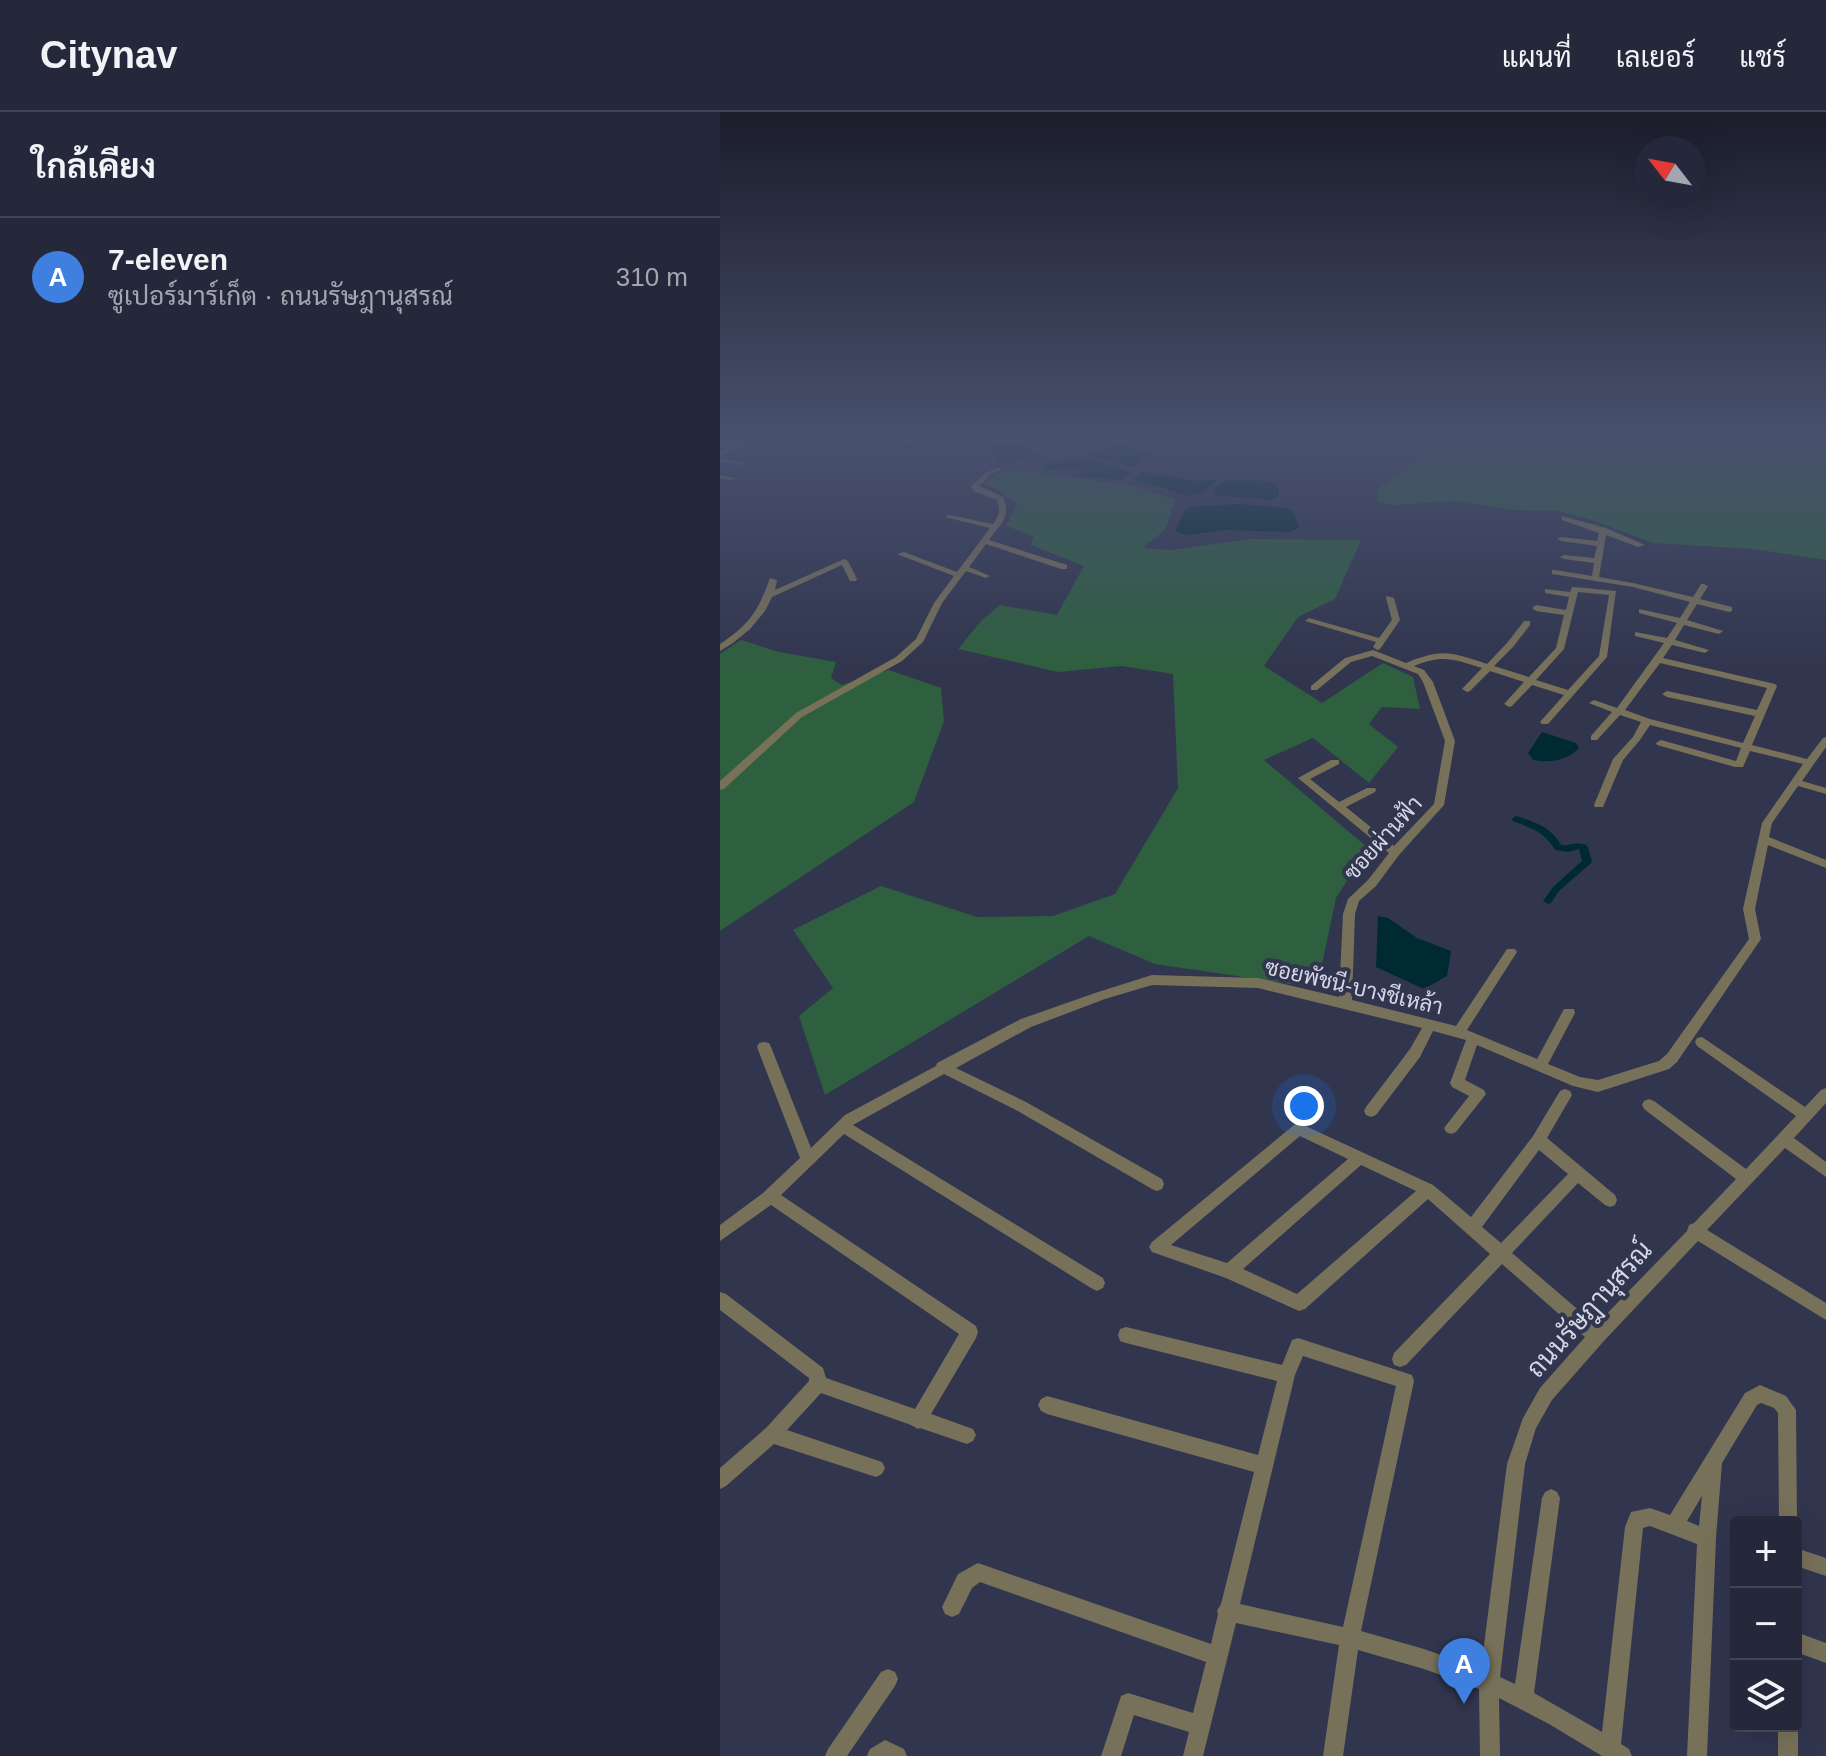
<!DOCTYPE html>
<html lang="th">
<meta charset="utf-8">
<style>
:root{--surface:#25283a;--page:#2d3042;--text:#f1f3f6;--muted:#a3a6af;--line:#424454;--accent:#aec60b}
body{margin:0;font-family:Arial,Sarabun,sans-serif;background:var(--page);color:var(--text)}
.controls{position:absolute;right:24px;bottom:24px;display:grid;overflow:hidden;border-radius:8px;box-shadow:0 8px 32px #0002}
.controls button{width:72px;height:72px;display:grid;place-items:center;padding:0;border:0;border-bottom:2px solid var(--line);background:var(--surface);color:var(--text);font:40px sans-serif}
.compass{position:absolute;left:914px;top:24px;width:72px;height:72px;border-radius:50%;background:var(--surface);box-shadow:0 8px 32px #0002;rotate:301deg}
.you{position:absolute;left:584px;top:994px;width:28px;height:28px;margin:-20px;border:6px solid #fff;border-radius:50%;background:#1a73e8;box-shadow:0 0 0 12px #1a73e833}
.badge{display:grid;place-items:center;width:52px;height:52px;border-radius:50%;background:var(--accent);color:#fff;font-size:26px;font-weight:700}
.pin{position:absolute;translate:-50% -66px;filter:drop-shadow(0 2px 4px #0008)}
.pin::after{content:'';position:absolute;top:42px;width:28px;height:24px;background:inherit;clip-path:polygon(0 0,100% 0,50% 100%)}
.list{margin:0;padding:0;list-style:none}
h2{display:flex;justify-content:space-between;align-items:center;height:104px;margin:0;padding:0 32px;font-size:34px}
h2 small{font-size:26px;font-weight:400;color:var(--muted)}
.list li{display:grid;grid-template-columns:52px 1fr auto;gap:24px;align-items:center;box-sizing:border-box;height:120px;padding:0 32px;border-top:2px solid var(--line)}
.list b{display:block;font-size:30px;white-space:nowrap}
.list p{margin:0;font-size:26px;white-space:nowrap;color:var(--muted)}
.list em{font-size:26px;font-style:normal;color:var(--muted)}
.icon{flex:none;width:44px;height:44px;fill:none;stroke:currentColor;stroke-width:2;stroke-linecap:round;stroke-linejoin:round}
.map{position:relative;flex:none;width:1106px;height:1644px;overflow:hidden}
header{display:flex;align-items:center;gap:48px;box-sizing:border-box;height:112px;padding:0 40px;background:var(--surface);border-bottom:2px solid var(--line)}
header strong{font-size:38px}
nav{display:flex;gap:44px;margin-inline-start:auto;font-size:28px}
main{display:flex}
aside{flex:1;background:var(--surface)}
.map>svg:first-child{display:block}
.green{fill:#2e5f3f}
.water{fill:#002a32}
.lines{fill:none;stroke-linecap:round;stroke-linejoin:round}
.stream{stroke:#002a32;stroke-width:2}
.canal{fill:#002a32;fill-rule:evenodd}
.minor{fill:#78715a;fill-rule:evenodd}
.labels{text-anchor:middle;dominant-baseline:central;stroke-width:8;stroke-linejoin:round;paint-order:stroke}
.street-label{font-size:22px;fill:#d4d7e7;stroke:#31354e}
.near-street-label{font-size:26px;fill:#d4d7e7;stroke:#31354e}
</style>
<header>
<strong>Citynav</strong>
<nav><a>แผนที่</a><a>เลเยอร์</a><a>แชร์</a></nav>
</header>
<main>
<aside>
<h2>ใกล้เคียง<small></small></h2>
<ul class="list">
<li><span class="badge" style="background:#3f7fe0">A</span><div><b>7-eleven</b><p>ซูเปอร์มาร์เก็ต · ถนนรัษฎานุสรณ์</p></div><em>310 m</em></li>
</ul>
</aside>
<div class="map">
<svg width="1106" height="1644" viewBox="0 0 1106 1644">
<rect width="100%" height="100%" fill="#31354e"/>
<path class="green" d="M693 326H1106V448L1034 437 933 431 875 409 839 399 794 398 735 389 673 393 658 390V376L683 361 704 338 690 330Z
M287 358 409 373 455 388 445 418 422 436 451 438 530 427 641 428 615 487 578 505 544 554 602 591 663 551 693 565 700 597 662 595 649 612 678 635 649 671 593 626 544 648 648 736 616 786 597 876 435 852 369 824 105 983 79 904 113 876 73 818 161 774 257 805 333 804 395 782 458 676 453 562 402 554 338 560 238 537 261 509 280 493 337 503 364 454 311 433 314 424 286 414 297 393 279 378 264 371Z
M21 528 59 540 116 550 111 566 122 573 169 558 221 576 224 609 194 690 0 819V542Z"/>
<path class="water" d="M257 326H299L317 343 282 352Z
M402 333 431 342 413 355 369 343V340Z
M361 344 410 360 401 368 358 364 362 356 326 358 325 353Z
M423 360 475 369 498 368 485 379 468 384 413 367Z
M507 368 549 369 559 376V384L550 388 493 383 495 375Z
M517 392 566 396 573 399 579 416 570 420 508 418 466 423 455 419 465 398 470 395Z
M822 620 856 631 859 636C846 649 831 651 813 648L808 641Z
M658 804 668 806 697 826 731 839 727 864 704 877 656 855Z"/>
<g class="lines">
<path class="stream" d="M720 328 737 326"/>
<path class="canal" d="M166 326H172L198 339 193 340Z
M796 704C815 710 831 715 841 733 852 734 854 729 866 733L868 735 872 750 870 752 839 779 831 791 828 792 823 789 833 775 862 749 859 737 848 740 835 738C825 720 811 716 793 709L792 707Z"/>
<path class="minor" d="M6 326H13L0 334V329Z
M33 326H40L0 344V340Z
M0 346 26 351 23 353 0 350Z
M278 356 283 357 271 362 259 374 283 385C292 405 280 412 269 428L347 453V457H341L266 432 249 455 270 464 266 466 246 459 222 491 203 530 182 549 82 605 4 677 0 678V669L76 601 176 545 196 527 214 491 234 464 177 442 184 440 237 460 270 416 225 405 229 403 273 412C279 404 281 399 277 388L253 379 251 374 267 360Z
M0 363 15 366 11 368 0 367Z
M842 404 886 416 925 433 918 435 886 423 879 465 913 471 973 485 981 472H984L988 474 980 487 1012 495V499L1009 500 977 492 967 508 1003 519 999 522 964 513 955 528 989 538 985 541 952 533 943 546 1055 572 1057 574 1032 633 1087 647 1103 626 1106 625V635L1082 669 1106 676V682L1078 674 1052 711 1049 725 1106 748V756L1048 733 1035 797 1041 827 957 950 949 957 878 980 853 974 757 933 745 968 764 978 766 982 736 1020 731 1022 726 1020 724 1016 749 984 732 975 730 971 746 928 713 919 700 945 656 1003 651 1005 646 1003 644 999 646 995 690 937 702 916 538 876 432 873 385 887 311 915 236 956 306 990 442 1067 444 1072 442 1077 437 1079 432 1077 296 998 224 962 133 1013 383 1166 385 1171 383 1176 377 1179 371 1176 124 1022 61 1083 256 1214 258 1220 256 1226 211 1302 253 1317 256 1323 253 1329 247 1332 200 1316 198 1317 191 1313 101 1281 67 1318 162 1350 165 1356 162 1362 156 1365 54 1332 6 1374 0 1377V1356L46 1316 89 1269V1266L0 1198V1180L6 1182 103 1256 106 1266 195 1297 239 1222 51 1093 0 1129V1113L43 1081 80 1046 37 935 39 931 44 930 49 931 51 935 91 1036 125 1003 216 954 217 951 301 907 378 880 432 863 538 866 619 885 623 802 628 787 648 768 669 741 578 666 611 648H619V652L590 667 619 690 647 676H655L656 678 655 680 626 695 674 734 714 692 725 629 703 570 698 562 652 544 631 550 597 578H591V574L625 546 653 538 686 551C722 536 731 540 767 552L787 531 804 509H810V513L793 535 774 554 809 565 836 536 844 503 816 499 812 496 816 493 846 498 849 485 825 481V477L850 480 852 475H855L896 479 887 545 828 612H822L820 610 844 583 812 573 792 594 789 595 784 592 804 570 770 559 750 579 747 580 742 577 762 556C734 547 722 542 694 554L704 558 713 570 735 629 724 693 679 743 656 774 639 789 635 802 632 888 736 914 787 837H795L797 840 747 918 817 947 844 897H854L855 901 828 952 860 965 878 968 939 949 947 942 1029 827 1023 797 1042 711 1083 652 1030 639 1023 655H1015L937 633 936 631 941 628 1016 649 1021 636 930 613 920 628 903 648 883 695H875L874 693 893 647 913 625 921 610 900 603 877 628H871V624L892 600 869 591 874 588 897 596 944 531 915 524V520L947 526 957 511 919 501V497L960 506 970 490 913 475 832 462V458H835L872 464 874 451 844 447 840 445 844 443 874 446 877 434 841 429 837 427 841 425 877 429 879 421 842 408ZM858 480 889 483 879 544 848 578 816 568 844 537ZM940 551 1047 576 1037 598 947 579 942 582 947 585 1035 604 1023 631 930 607 905 598Z
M124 447 128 449 137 467 136 469H130L122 453 52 485 45 499 30 517 13 531 0 539V532C30 512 38 499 50 466L57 468 55 478Z
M667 484 674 486 680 508 660 537 657 538 653 535 656 530 585 509 589 506 659 526 672 508 666 486Z
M982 925 1085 995 1101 978 1106 976V991L1074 1026 1106 1050V1065L1065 1036 987 1118 1106 1191V1208L978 1129 883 1230 832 1288 816 1316 805 1352 780 1565 795 1572 822 1386 825 1380 831 1377 837 1380 840 1386 814 1581 882 1620 905 1415 911 1400 930 1396 950 1403 1025 1281 1040 1273 1066 1284 1076 1298 1077 1410 1076 1413V1410H1059L1058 1301 1054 1296 1041 1291 1037 1293 1002 1351 996 1426 987 1644H967L977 1432 930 1414 923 1416 901 1632 909 1637 912 1644H882L829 1612 779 1586 780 1644H760L759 1577 704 1557 638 1538 623 1644H603L619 1533 516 1511 483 1644H463L469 1620 414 1603 401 1644H381L401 1584 408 1581 473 1601 486 1550 260 1470 252 1476 239 1502 232 1505 225 1502 222 1495 238 1462 258 1451 491 1532 498 1502 497 1499 501 1492 534 1360 327 1302 321 1299 318 1293 321 1287 327 1284 538 1343 557 1269 406 1231 400 1229 398 1223 400 1217 406 1215 562 1253 572 1228 578 1226 686 1261 692 1263 694 1269 641 1519 704 1537 761 1557 787 1352 803 1306 820 1276 865 1225 782 1152 686 1253 680 1255 674 1253 672 1247 674 1241 770 1142 708 1087 585 1197 579 1199 506 1166 432 1140 429 1135 432 1130 574 1013 579 1011 713 1073 751 1105 813 1024 840 979 845 977 850 979 852 983 827 1026 895 1083 897 1088 895 1093 890 1095 885 1093 858 1071 792 1141 876 1213 967 1119 969 1113 974 1111 1016 1067 924 997 922 993 924 989 929 987 934 989 1026 1057 1076 1004 977 934 975 930 977 926ZM580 1024 628 1047 507 1151 451 1133ZM819 1038 848 1062 781 1131 762 1115ZM641 1053 696 1079 577 1182 523 1157ZM583 1244 676 1274 623 1515 520 1492 575 1263ZM982 1384 979 1414 967 1409Z
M1076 1436 1106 1446V1464L1076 1454Z
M1076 1520 1106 1531V1551L1076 1540Z
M168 1557 175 1560 178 1567 175 1574 127 1644H105L108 1637 161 1560Z
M1076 1608 1078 1614V1644H1058V1614H1076Z
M165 1628 184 1637 187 1644H147L150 1637Z"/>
</g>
<linearGradient id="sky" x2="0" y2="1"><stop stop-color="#1b1d2b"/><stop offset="0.59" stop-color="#48516e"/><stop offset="1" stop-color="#48516e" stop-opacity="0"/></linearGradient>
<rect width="1106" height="556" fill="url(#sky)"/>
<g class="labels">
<g class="street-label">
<text transform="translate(663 726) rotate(-48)">ซอยผ่านฟ้า</text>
<text transform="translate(634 875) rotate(13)">ซอยพัชนี-บางชีเหล้า</text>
</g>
<g class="near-street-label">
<text transform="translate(869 1197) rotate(-48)">ถนนรัษฎานุสรณ์</text>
</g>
</g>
</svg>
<div class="controls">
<button>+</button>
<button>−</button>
<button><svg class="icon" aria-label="layers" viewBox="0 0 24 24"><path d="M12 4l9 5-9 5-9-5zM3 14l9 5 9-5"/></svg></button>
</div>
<svg class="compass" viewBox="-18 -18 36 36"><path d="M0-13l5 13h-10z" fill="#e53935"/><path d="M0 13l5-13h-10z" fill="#a3a6af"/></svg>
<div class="you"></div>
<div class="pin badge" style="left:744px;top:1592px;background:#3f7fe0">A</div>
</div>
</main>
